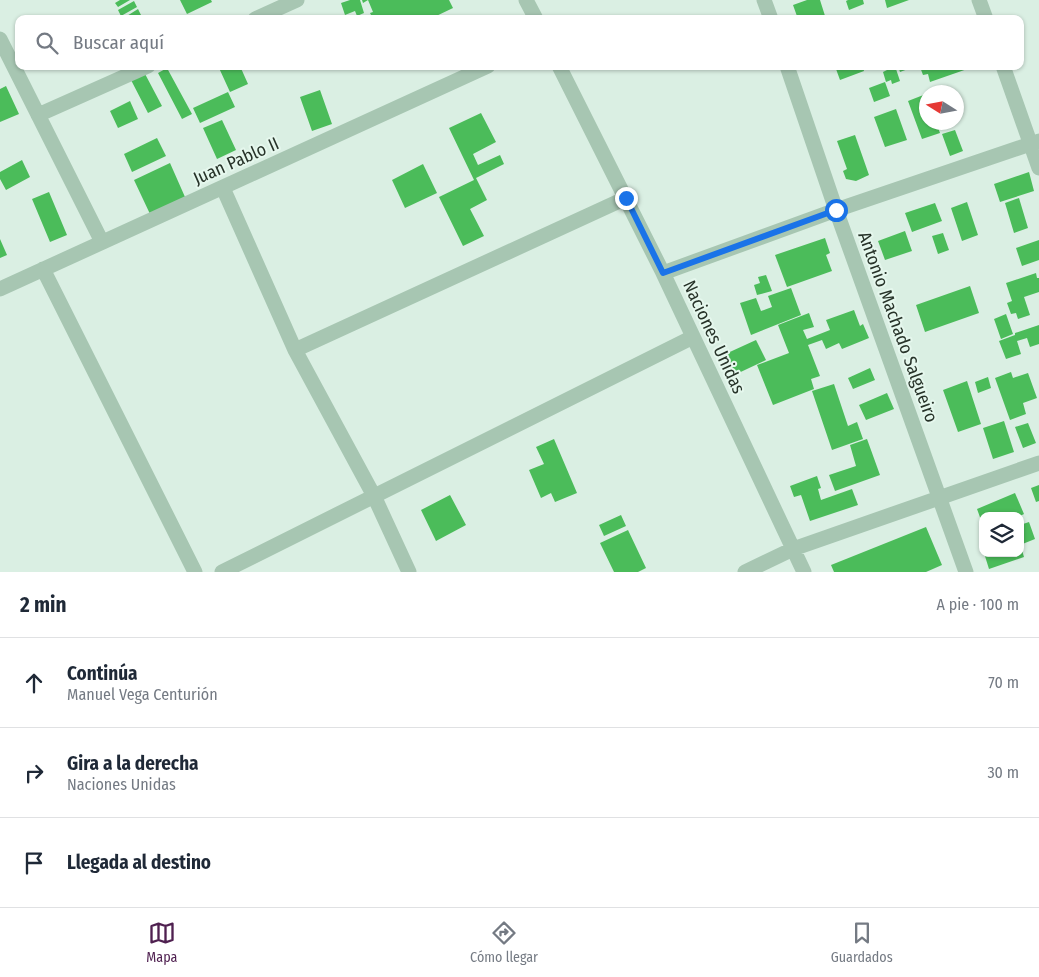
<!DOCTYPE html>
<html lang="es">
<meta charset="utf-8">
<style>
:root{--surface:#fff;--page:#f6f6f7;--text:#1f2937;--muted:#747a83;--line:#e0e1e3;--accent:#4f2050}
body{margin:0;font-family:"Fira Sans Condensed",sans-serif;background:var(--page);color:var(--text)}
.controls{position:absolute;right:15px;bottom:15px;display:grid;overflow:hidden;border-radius:10px;box-shadow:0 1px 4px #0004}
.controls button{width:45px;height:45px;display:grid;place-items:center;padding:0;border:0;border-bottom:1px solid var(--line);background:var(--surface);color:var(--text);font:25px sans-serif}
.compass{position:absolute;left:919px;top:85px;width:45px;height:45px;border-radius:50%;background:var(--surface);box-shadow:0 1px 4px #0004;rotate:281deg}
.stop{position:absolute;width:15px;height:15px;margin:-11px;border:4px solid #1a73e8;border-radius:50%;background:#fff}
.stop.end{background:#1a73e8;border-color:#fff;box-shadow:0 1px 5px #0008}
.list{margin:0;padding:0;list-style:none}
h2{display:flex;justify-content:space-between;align-items:center;height:65px;margin:0;padding:0 20px;font-size:21px}
h2 small{font-size:16px;font-weight:400;color:var(--muted)}
.list li{display:grid;grid-template-columns:32px 1fr auto;gap:15px;align-items:center;box-sizing:border-box;height:90px;padding:0 20px;border-top:1px solid var(--line)}
.list b{display:block;font-size:19px;white-space:nowrap}
.list p{margin:0;font-size:16px;white-space:nowrap;color:var(--muted)}
.list em{font-size:16px;font-style:normal;color:var(--muted)}
.icon{flex:none;width:28px;height:28px;fill:none;stroke:currentColor;stroke-width:2;stroke-linecap:round;stroke-linejoin:round}
.map{position:relative;flex:none;width:1039px;height:572px;overflow:hidden}
.search{position:absolute;background:var(--surface);box-shadow:0 1px 4px #0004;left:15px;right:15px;top:15px;height:55px;display:flex;align-items:center;gap:12px;box-sizing:border-box;padding:0 18px;border-radius:10px;color:var(--muted);font-size:19px}
.sheet{height:335px;background:var(--surface)}
nav{display:flex;justify-content:space-around;align-items:center;box-sizing:border-box;height:70px;border-top:1px solid var(--line);background:var(--surface);font-size:14px;color:var(--muted)}
nav a{display:grid;justify-items:center;gap:2px}
nav .on{color:var(--accent)}
.map>svg:first-child{display:block}
.building{fill:#4bbc5a}
.lines{fill:none;stroke-linecap:round;stroke-linejoin:round}
.minor{stroke:#a7c6b2;stroke-width:15}
.route{stroke:#1a73e8;stroke-width:6}
.labels{text-anchor:middle;dominant-baseline:central;stroke-width:4;stroke-linejoin:round;paint-order:stroke}
.street-label{font-size:18px;fill:#273329;stroke:#e5f7ed}
</style>
<div class="map">
<svg width="1039" height="572" viewBox="0 0 1039 572">
<rect width="100%" height="100%" fill="#daefe3"/>
<path class="building" d="M120 0H130L118 7 115 3Z
M180 0H211L212 2 187 14Z
M350 0H360L364 13 357 16 355 11 345 15 341 3Z
M362 0H449L453 8 430 19H373L370 13 373 12 368 0 363 3Z
M807 0H820L826 19H798L793 5Z
M848 0H863L864 4 849 10 846 1Z
M885 0H909L887 8Z
M134 1 137 7 121 16 118 10Z
M138 9 141 15 134 19H122Z
M222 66H240L248 84 230 92 219 68Z
M844 66H863L864 71 840 80 836 69Z
M890 66H895L900 81 892 84 891 80 886 82 883 72 891 68Z
M898 66H907L908 69 900 72Z
M921 66H973V67L930 82 928 74 923 75 920 67Z
M167 68 192 114 182 119 158 73Z
M144 72 162 106 148 113 131 80Z
M885 82 890 96 874 102 869 88Z
M6 86 19 114 0 122V89Z
M320 90 332 124 312 131 300 97Z
M228 92 235 107 200 123 193 108Z
M926 94V122H936L940 133 922 139 908 101Z
M130 101 138 119 118 128 110 111Z
M896 109 907 140 885 147 874 117Z
M481 113 496 142 473 154 478 165 500 155 504 164 476 178 487 200 470 209 484 236 463 246 439 197 474 180 449 128Z
M222 120 236 150 217 159 203 128Z
M955 130 963 151 950 156 942 134Z
M855 135 869 175 856 181 846 179 843 171 847 169 837 141Z
M157 138 166 156 132 172 124 154Z
M22 160 30 177 6 190 0 179V172Z
M170 163 185 197 150 214 134 180Z
M423 164 437 193 405 208 392 180Z
M1029 172 1034 191 1000 202 994 184Z
M49 192 67 235 50 242 32 199Z
M1019 198 1028 228 1014 233 1005 203Z
M967 202 978 235 962 241 951 208Z
M935 203 942 221 912 232 905 213Z
M905 231 912 251 885 260 878 241Z
M943 233 949 250 938 254 932 236Z
M825 238 830 253 826 255 832 271 787 287 775 255Z
M0 239 7 255 0 258Z
M1039 240V260L1022 266 1016 248Z
M1036 273 1037 278H1039V292L1024 297 1030 315 1018 319 1016 313 1011 314 1007 303 1012 301 1006 283Z
M766 275 772 291 757 295 754 285 760 283 758 277Z
M970 286 979 313 925 332 916 305Z
M791 288 801 315 751 335 740 303 756 298 761 311 772 307 768 296Z
M854 310 860 326 863 324 869 338 842 349 839 343 826 349 822 340 808 345 820 376 811 379 814 389 773 405 757 365 789 353 778 325 809 313 814 327 803 330 807 339 830 330 826 320Z
M1006 314 1013 334 1001 339 994 319Z
M1039 325V344L1030 347 1027 338 1017 341 1021 354 1006 359 999 341 1015 335V333Z
M756 340 766 360 730 377 721 356Z
M870 368 875 380 853 389 848 378Z
M1011 372 1013 378 1028 373 1037 398 1023 403 1026 414 1010 420 995 378Z
M988 377 991 388 978 393 975 382Z
M967 381 981 424 958 432 943 390Z
M834 384 848 426 857 422 863 439 832 450 812 391Z
M887 393 894 409 866 420 859 405Z
M1004 421 1014 452 993 459 983 428Z
M1028 423 1036 443 1023 448 1015 427Z
M554 439 577 493 555 502 551 493 541 498 529 470 544 464 536 447Z
M867 439 880 475 835 491 829 475 856 466 850 445Z
M817 476 821 488 818 489 821 500 852 489 858 505 810 521 801 495 794 497 790 486Z
M1039 485V501L1036 502 1031 488Z
M1015 493 1024 514 1020 516H983V519L981 520 977 509Z
M450 495 466 525 436 541 421 510Z
M621 515 626 526 604 536 599 525Z
M1029 522 1035 539 1020 545V525Z
M926 527 942 565 926 572H834L831 565Z
M628 530 646 568 638 572H614L600 543Z
M983 538V550H982L979 539Z
M1021 547 1024 557 989 569 984 553H1020Z"/>
<g class="lines">
<path class="minor" d="M526 0 536 19
M764 0 771 19
M979 0 986 19
M255 19 297 0
M0 39 102 242
M559 66 663 273 804 572
M787 66 836 210 966 572
M1003 66 1039 168
M38 115 148 66
M223 188 295 350 374 496 409 572
M43 269 195 572
M663 273 836 210 1039 141
M0 289 488 66
M295 350 626 198
M222 572 693 337
M745 572 793 549 1039 463"/>
</g>
<g class="lines">
<path class="route" d="M626 198 663 273 836 210"/>
</g>
<g class="labels">
<g class="street-label">
<text transform="translate(236 161) rotate(-24)">Juan Pablo II</text>
<text transform="translate(898 327) rotate(70)">Antonio Machado Salgueiro</text>
<text transform="translate(714 337) rotate(65)">Naciones Unidas</text>
</g>
</g>
</svg>
<div class="controls">
<button><svg class="icon" aria-label="layers" viewBox="0 0 24 24"><path d="M12 4l9 5-9 5-9-5zM3 14l9 5 9-5"/></svg></button>
</div>
<svg class="compass" viewBox="-18 -18 36 36"><path d="M0-13l5 13h-10z" fill="#e53935"/><path d="M0 13l5-13h-10z" fill="#747a83"/></svg>
<div class="stop" style="left:836px;top:210px"></div>
<div class="stop end" style="left:626px;top:198px"></div>
<div class="search"><svg class="icon" aria-label="search" viewBox="0 0 24 24"><circle cx="10" cy="10" r="6"/><path d="M15 15l6 6"/></svg>Buscar aquí</div>
</div>
<section class="sheet">
<h2>2 min<small>A pie · 100 m</small></h2>
<ul class="list">
<li><svg class="icon" aria-label="ahead" viewBox="0 0 24 24"><path d="M12 20V5M6 11l6-6 6 6"/></svg><div><b>Continúa</b><p>Manuel Vega Centurión</p></div><em>70 m</em></li>
<li><svg class="icon" aria-label="right" viewBox="0 0 24 24"><path d="M7 20v-9h11M14 6l5 5-5 5"/></svg><div><b>Gira a la derecha</b><p>Naciones Unidas</p></div><em>30 m</em></li>
<li><svg class="icon" aria-label="arrive" viewBox="0 0 24 24"><path d="M6 21V4h12l-3 4 3 4H6"/></svg><div><b>Llegada al destino</b></div></li>
</ul>
</section>
<nav>
<a class="on"><svg class="icon" aria-label="map" viewBox="0 0 24 24"><path d="M3 6l6-2 6 2 6-2v14l-6 2-6-2-6 2zM9 4v14M15 6v14"/></svg>Mapa</a>
<a><svg class="icon" aria-label="directions" viewBox="0 0 24 24"><path d="M12 3l9 9-9 9-9-9zM9 14v-3h6M13 9l2 2-2 2"/></svg>Cómo llegar</a>
<a><svg class="icon" aria-label="saved" viewBox="0 0 24 24"><path d="M7 4h10v16l-5-4-5 4z"/></svg>Guardados</a>
</nav>
